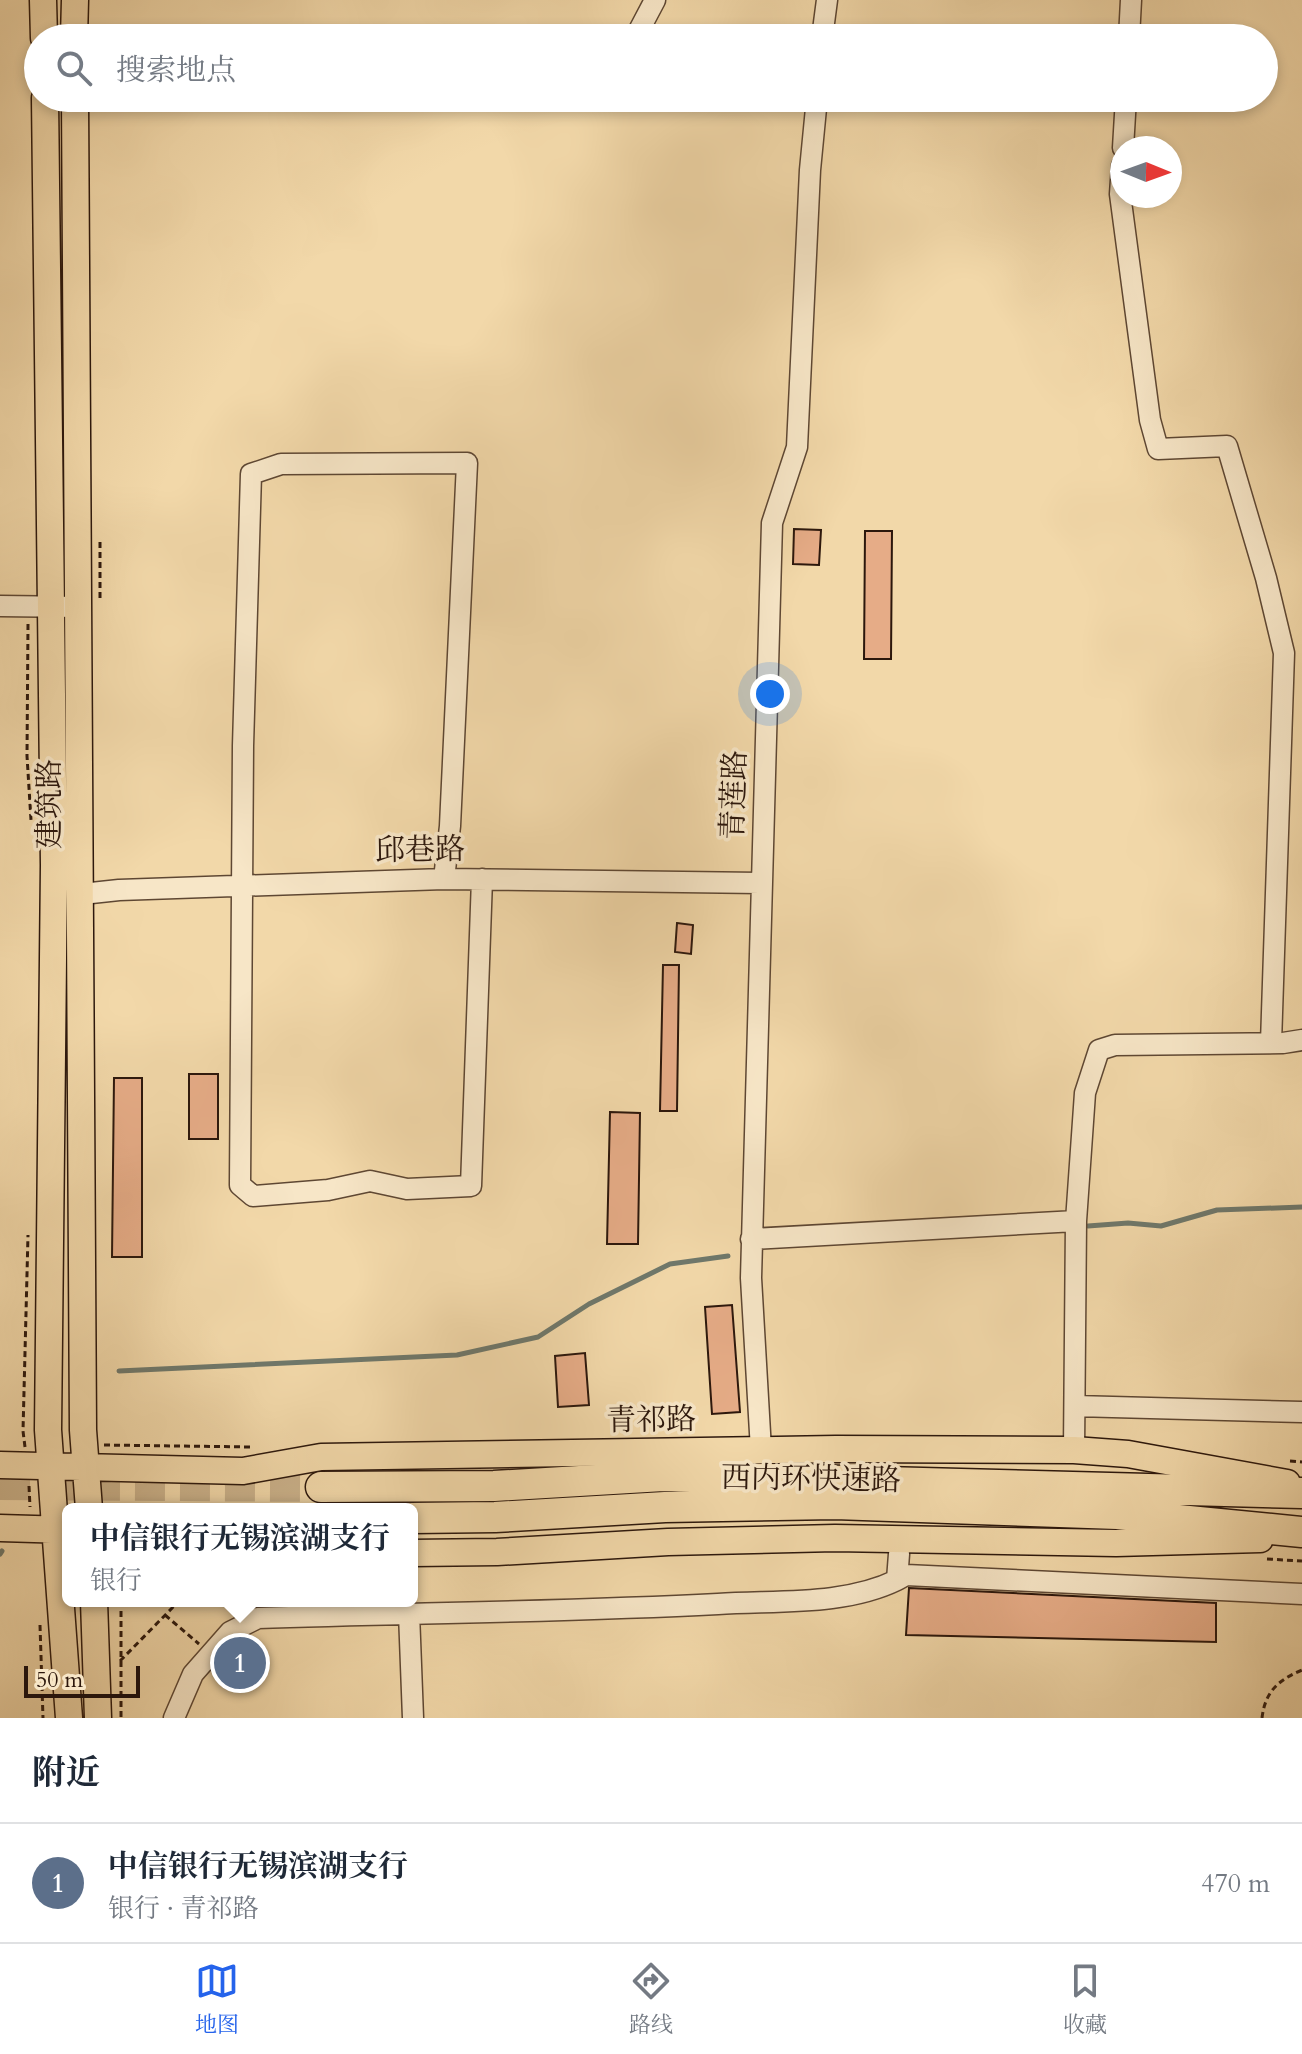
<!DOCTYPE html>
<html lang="zh">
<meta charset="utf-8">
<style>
:root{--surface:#fff;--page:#f2f2f3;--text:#1f2937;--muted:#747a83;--line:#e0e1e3;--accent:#2563eb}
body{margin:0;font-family:Cardo,"Noto Serif SC",serif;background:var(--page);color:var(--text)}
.compass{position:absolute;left:1110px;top:136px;width:72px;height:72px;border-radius:50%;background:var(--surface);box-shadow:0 4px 12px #0003;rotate:91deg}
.scale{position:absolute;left:24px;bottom:20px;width:116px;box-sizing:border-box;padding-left:8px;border:4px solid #2c170c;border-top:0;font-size:22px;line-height:28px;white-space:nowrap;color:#2c170c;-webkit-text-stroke:6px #f7e6c7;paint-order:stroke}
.you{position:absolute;left:770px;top:694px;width:28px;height:28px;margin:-20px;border:6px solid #fff;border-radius:50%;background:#1a73e8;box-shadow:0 0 0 12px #1a73e833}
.badge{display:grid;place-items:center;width:52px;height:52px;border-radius:50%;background:var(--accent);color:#fff;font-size:26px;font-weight:700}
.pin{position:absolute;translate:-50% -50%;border:4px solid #fff;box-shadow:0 2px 8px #0006}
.popup{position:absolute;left:62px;top:1503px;width:356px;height:104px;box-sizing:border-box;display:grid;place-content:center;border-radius:12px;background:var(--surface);filter:drop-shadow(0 2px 6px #0005);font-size:26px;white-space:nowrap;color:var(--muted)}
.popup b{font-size:30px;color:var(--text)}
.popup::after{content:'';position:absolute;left:50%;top:100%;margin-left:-16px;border:16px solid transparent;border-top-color:var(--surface)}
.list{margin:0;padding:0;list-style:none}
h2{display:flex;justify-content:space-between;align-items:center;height:104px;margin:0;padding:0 32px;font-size:34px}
h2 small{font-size:26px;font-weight:400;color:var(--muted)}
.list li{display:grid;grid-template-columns:52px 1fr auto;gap:24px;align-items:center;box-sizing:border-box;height:120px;padding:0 32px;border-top:2px solid var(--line)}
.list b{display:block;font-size:30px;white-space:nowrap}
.list p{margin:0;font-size:26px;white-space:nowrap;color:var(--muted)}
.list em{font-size:26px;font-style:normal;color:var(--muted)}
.icon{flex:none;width:44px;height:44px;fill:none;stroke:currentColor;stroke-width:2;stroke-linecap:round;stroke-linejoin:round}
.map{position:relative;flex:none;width:1302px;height:1718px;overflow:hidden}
.search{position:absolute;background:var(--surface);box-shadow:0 4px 12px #0003;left:24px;right:24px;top:24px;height:88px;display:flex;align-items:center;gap:20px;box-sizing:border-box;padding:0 28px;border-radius:44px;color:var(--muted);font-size:30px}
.sheet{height:224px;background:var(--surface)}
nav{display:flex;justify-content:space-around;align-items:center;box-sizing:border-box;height:112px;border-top:2px solid var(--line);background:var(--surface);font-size:22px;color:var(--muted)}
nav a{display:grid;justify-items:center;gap:4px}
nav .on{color:var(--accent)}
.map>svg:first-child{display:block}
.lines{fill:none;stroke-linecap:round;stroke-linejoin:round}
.stream{stroke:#6f786b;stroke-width:5}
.building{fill:#e6ac87;stroke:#2c170c;stroke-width:2}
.highway-tunnel{stroke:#cab18a;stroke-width:30;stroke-dasharray:30 15;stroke-linecap:butt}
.minor-casing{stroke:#5e4733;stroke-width:23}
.major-casing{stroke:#2c170c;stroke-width:29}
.highway-casing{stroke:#2c170c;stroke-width:33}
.path{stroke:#2c170c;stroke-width:3;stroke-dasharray:6 4;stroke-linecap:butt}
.minor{stroke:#f7e6c7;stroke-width:20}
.major{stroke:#f2d8a9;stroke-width:26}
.highway{stroke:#f2d8a9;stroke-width:30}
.labels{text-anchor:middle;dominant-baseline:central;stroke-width:7;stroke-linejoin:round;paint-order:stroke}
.street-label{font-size:30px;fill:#2c170c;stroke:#f7e6c7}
</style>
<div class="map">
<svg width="1302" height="1718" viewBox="0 0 1302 1718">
<rect width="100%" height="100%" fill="#f2d8a9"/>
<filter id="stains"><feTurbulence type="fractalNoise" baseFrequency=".0025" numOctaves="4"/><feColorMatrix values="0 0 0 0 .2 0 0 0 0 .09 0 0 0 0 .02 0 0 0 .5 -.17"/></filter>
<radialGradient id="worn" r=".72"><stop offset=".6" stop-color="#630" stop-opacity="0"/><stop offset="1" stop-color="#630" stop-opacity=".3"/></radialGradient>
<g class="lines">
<path class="stream" d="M1088 1226 1128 1223 1161 1226 1217 1210 1302 1207
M119 1371 457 1355 538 1337 589 1304 670 1264 728 1256
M0 1554 2 1551"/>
</g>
<path class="building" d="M794 529 821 530 819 565 793 564Z
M865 531H892L891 659H864Z
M677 923 693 925 691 954 675 952Z
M663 965H679L677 1111H660Z
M189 1074H218V1139H189Z
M114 1078H142V1257H112Z
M610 1112 640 1113 638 1244H607Z
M732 1305 740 1412 712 1414 705 1307Z
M585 1353 589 1405 558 1407 555 1356Z
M909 1588 1216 1603V1642L906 1635Z"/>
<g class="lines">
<path class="highway-tunnel" d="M0 1485 321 1487"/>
<g class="minor-casing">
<path id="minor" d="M635 38 655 0
M822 38 827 0
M1129 38 1131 0
M1123 148 1126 98
M1122 166 1120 194 1150 420 1158 449 1227 446 1266 578 1284 653 1271 1043
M0 606 79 607
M444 879 450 826 467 463 281 464 251 474 243 746 240 1185 253 1196 328 1190 370 1181 407 1189 471 1186 482 879
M82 894 119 890 444 879 760 883
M751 1239 1076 1221
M1075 1406 1302 1412
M761 1450 751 1278 772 523 797 447 810 170 817 98
M1074 1450 1076 1221 1085 1093 1099 1050 1115 1045 1283 1043 1302 1040
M897 1580 906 1575 1302 1594
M409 1613 413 1718
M174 1718 193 1674 230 1632 258 1618C411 1613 565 1612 718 1604 776 1600 844 1606 897 1580L899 1554"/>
</g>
<g class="major-casing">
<path id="major" d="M43 0 44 38
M74 38 75 0
M45 98 54 865 48 1430 69 1718
M75 98 83 1430 89 1509
M0 1465 243 1471 321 1457 836 1449 1074 1450 1128 1454 1287 1483
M0 1528 68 1530
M412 1553 497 1552 668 1542 835 1538 1116 1543 1260 1539
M94 1601 98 1718"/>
</g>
<g class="highway-casing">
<path id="highway" d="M321 1487 494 1486 663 1476 1302 1493
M412 1518 495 1517 665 1507 835 1504 1117 1514 1302 1532"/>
</g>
<path class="path" d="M30 52V84
M100 542V598
M28 624 27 756 31 820
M104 1445 252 1447
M25 1447 23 1431 28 1235
M1290 1461 1302 1462
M29 1486 30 1507
M1267 1559 1302 1561
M121 1601V1718
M165 1615 199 1644
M40 1625 43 1718
M120 1661 179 1601
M1262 1718C1265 1692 1278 1680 1302 1670"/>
<use href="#minor" class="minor"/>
<use href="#major" class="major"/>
<use href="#highway" class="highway"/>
</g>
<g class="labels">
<g class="street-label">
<text transform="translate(734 795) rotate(-88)">青莲路</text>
<text transform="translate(49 804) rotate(-90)">建筑路</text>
<text transform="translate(420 850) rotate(-1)">邱巷路</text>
<text transform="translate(651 1420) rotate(-1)">青祁路</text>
<text transform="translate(811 1479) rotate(1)">西内环快速路</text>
</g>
</g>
<rect width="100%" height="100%" filter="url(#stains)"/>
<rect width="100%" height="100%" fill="url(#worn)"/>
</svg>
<svg class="compass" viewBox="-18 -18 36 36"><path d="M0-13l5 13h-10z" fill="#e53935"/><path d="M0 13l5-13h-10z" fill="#747a83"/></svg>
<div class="scale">50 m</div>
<div class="you"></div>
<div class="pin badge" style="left:240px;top:1663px;background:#5c6f8a">1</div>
<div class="popup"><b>中信银行无锡滨湖支行</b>银行</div>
<div class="search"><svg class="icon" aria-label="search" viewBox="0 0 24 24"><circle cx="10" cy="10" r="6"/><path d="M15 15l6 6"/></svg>搜索地点</div>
</div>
<section class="sheet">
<h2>附近<small></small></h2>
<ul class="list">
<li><span class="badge" style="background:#5c6f8a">1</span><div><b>中信银行无锡滨湖支行</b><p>银行 · 青祁路</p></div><em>470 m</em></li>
</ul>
</section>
<nav>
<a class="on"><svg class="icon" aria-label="map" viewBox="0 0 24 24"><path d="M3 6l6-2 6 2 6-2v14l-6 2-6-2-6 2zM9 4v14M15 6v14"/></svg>地图</a>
<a><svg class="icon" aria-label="directions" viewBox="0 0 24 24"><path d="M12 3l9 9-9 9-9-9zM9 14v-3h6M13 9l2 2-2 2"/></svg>路线</a>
<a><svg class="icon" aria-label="saved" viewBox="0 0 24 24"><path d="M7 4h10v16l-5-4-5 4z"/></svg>收藏</a>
</nav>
